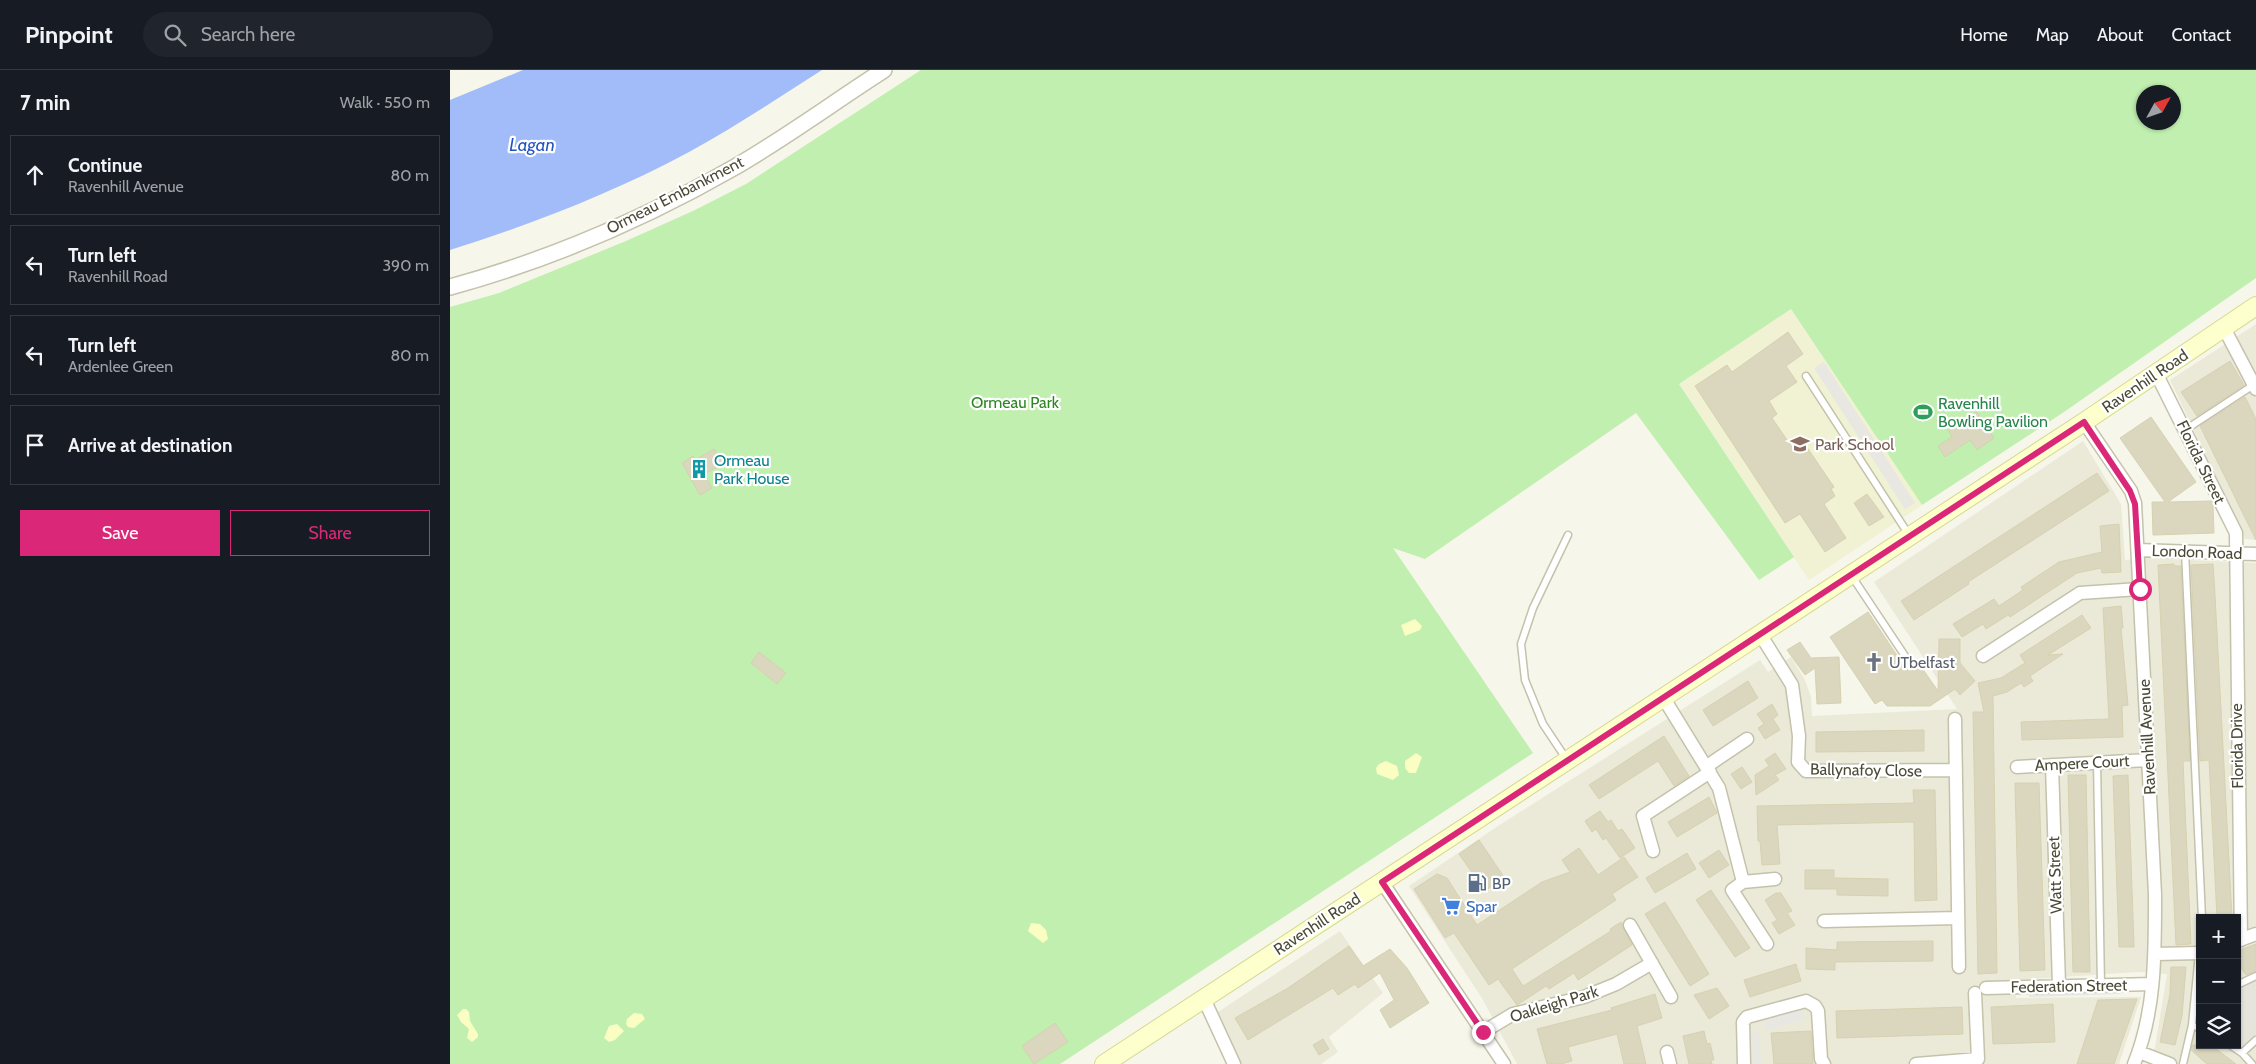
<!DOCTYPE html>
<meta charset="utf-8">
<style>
:root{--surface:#171b24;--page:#20242c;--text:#f1f3f6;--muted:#9ea1a6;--line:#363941;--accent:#db2777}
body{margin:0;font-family:Cabin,sans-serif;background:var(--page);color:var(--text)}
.controls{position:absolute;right:15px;bottom:15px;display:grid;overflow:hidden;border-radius:0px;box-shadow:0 1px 4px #0004}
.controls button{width:45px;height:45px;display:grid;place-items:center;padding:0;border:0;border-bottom:1px solid var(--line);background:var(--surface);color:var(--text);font:25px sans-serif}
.compass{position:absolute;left:1686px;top:15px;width:45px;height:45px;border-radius:50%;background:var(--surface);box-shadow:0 1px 4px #0004;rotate:50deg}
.stop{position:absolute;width:15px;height:15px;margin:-11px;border:4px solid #db2777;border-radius:50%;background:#fff}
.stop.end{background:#db2777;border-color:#fff;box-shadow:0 1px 5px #0008}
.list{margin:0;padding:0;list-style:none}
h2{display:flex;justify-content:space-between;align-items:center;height:65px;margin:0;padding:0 20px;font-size:21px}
h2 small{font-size:16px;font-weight:400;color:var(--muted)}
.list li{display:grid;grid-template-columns:32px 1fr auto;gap:15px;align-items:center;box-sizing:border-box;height:80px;margin:0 10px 10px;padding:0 10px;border:1px solid var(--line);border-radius:0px}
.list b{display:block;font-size:19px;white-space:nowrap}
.list p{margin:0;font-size:16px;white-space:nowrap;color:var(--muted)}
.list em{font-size:16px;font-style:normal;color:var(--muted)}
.actions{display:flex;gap:10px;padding:15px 20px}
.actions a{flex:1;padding:11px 0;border:1px solid var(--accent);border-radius:0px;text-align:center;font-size:18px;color:var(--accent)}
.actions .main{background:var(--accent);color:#fff}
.icon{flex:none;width:28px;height:28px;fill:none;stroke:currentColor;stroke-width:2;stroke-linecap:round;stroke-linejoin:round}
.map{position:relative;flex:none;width:1806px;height:994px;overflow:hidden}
header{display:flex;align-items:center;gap:30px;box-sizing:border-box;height:70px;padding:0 25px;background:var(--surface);border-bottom:1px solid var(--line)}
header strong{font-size:24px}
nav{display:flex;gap:28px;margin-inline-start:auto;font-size:18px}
.search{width:350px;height:45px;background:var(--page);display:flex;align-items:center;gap:12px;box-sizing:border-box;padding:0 18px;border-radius:28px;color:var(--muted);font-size:19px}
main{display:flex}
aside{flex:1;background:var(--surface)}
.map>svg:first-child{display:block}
.residential{fill:#ebead8}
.industrial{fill:#e6e5db}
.education{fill:#f1f1d3}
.green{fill:#c0efaf;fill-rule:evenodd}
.sand{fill:#fafec3}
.parking{fill:#e8e7e2}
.water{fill:#a1bcf9}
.building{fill:#dad7be;stroke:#d6d1b0}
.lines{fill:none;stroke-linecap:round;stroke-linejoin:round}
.service-casing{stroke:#c4c2ab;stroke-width:9}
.minor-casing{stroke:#c4c2ab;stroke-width:15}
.tertiary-casing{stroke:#c4c2ab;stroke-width:18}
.secondary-casing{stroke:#d7d893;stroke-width:20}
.service{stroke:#fff;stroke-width:6}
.minor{stroke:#fff;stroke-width:12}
.tertiary{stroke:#fff;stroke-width:15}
.secondary{stroke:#fdffcc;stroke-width:18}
.route{stroke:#db2777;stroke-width:6}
.labels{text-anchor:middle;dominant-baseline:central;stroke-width:4.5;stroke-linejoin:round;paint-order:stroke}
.street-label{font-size:16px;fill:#4c4a37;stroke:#fff}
.park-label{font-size:16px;fill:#2c8622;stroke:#fff}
.leisure-label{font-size:16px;fill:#27864d;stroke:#fff;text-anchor:start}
.education-label{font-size:16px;fill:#785e54;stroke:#fff;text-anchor:start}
.culture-label{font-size:16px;fill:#0d838f;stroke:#fff;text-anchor:start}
.worship-label{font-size:16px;fill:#5b616d;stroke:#fff;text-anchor:start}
.service-label{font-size:16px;fill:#4e5e75;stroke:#fff;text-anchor:start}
.shop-label{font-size:16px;fill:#366cbe;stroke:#fff;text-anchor:start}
.water-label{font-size:18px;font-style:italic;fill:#2253c6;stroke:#fff}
</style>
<header>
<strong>Pinpoint</strong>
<div class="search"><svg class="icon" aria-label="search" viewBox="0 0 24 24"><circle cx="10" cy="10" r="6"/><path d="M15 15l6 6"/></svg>Search here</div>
<nav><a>Home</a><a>Map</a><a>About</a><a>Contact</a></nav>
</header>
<main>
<aside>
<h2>7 min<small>Walk · 550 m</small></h2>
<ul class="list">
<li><svg class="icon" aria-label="ahead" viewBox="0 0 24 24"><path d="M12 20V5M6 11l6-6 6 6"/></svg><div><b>Continue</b><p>Ravenhill Avenue</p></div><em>80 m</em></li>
<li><svg class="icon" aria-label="left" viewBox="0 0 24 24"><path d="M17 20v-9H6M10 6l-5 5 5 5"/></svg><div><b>Turn left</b><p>Ravenhill Road</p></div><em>390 m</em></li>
<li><svg class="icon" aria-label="left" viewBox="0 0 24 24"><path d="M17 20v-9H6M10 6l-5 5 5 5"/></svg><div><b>Turn left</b><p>Ardenlee Green</p></div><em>80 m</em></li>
<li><svg class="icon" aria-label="arrive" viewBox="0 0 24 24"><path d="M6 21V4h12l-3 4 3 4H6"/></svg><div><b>Arrive at destination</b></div></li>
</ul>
<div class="actions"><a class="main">Save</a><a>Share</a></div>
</aside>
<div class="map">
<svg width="1806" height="994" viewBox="0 0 1806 994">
<rect width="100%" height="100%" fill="#f7f6ea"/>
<path class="residential" d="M1806 254V470L1795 469 1720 310Z
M1633 371 1671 434 1675 490 1696 488 1806 493V909L1787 918V848H1750V975H1787L1793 978 1806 965V994H1698L1705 977 1717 904 1688 902 1566 910V928L1691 927 1669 994H1067L1033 930 959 816 1051 754 1310 590 1318 602 1341 587 1355 610 1361 627 1362 646 1507 639 1424 512Z
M890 861 933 923 879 967 888 982 871 994H776L756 950Z"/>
<path class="industrial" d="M1806 909V965L1793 978 1787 975V918Z"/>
<path class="education" d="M1341 239 1472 435 1359 510 1229 314Z"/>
<path class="green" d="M471 0H1806V208L1614 342 1472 435 1341 239 1229 314 1344 487 1309 510 1186 343 975 489 943 478 1083 683 610 994H0V237L49 223 176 171 245 140 296 114ZM1694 22H1724V52H1694Z"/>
<path class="sand" d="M965 549 972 556 970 560 955 566 951 555Z
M966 683 972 687 966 703H959L955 698V691Z
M936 691 947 696 949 705 943 710 927 704 926 698 929 694Z
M581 853 590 854 596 860 598 869 593 873 578 861Z
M13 939H16L19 942 20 951 28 964V967L22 972 17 968 19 959 11 952 7 945Z
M184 943 192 944 195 949 184 958 178 957 176 954 177 949Z
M167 954 174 961 165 970 159 972 154 968 159 956Z"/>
<path class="parking" d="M1374 292 1465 433 1455 439 1364 298Z
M1671 919V924L1579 927V922Z
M1351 937 1355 949 1316 961 1312 949Z
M1300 962H1309L1311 994H1302Z"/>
<path class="water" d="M73 0H372C328 28 285 57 239 82 163 123 82 154 0 180V30Z"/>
<path class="building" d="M1338 262 1353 284 1336 296 1347 312 1319 331 1327 344 1322 348 1344 380 1354 373 1384 417 1381 419 1385 426 1374 434 1396 468 1375 482 1350 444 1335 453 1245 316 1277 295 1282 302Z
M1780 291 1794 315 1747 346 1731 322Z
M1795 327 1806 349V470L1750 356Z
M1527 342 1544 368 1527 380 1520 370 1495 387 1488 376 1502 367 1498 360Z
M1701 347 1746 412 1718 432 1761 431 1763 435 1764 463 1703 465 1702 432H1715L1670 368Z
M264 379 273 394 254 404 262 418 250 425 232 393 243 386 245 390Z
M1647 403 1659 421 1518 512 1519 514 1464 550 1451 531Z
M1417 424 1434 447 1419 456 1404 433Z
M1669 454 1671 502 1652 503 1651 498 1627 503 1560 547 1558 545 1536 559 1533 554 1512 567 1503 554 1544 529 1549 536 1573 520 1571 517 1609 492 1652 482 1650 456Z
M1724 494V496H1731L1740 691H1733L1741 874 1726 875 1708 495Z
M1763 494 1765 525 1782 848H1767L1759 690 1750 691 1741 495Z
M1671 536 1673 558H1671L1678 635 1672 636 1673 667 1572 670 1571 652 1659 649 1653 538Z
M1418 542 1454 596 1465 588 1488 621 1489 569H1510V593L1525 611 1510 625 1505 619 1480 636H1437L1432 630 1425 634 1380 567Z
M1632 545 1641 558 1598 585 1613 584 1580 606 1583 611 1574 617 1571 613 1557 622 1543 626 1547 903 1528 904 1523 642H1534L1528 613 1551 608 1575 593 1570 585Z
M1350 572 1361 588 1389 587 1391 633 1367 634 1365 598 1355 605 1337 580Z
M309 582 336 603 327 614 301 593Z
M1298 611 1308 628 1263 656 1253 640Z
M1322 634 1328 645 1323 649 1330 660 1315 669 1308 658 1314 654 1307 644Z
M1474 660V681L1366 682V662Z
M1214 666 1239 706 1224 716 1208 691 1149 729 1139 715Z
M1325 683 1336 699 1325 705 1329 710 1306 725 1305 705 1319 696 1315 690Z
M1292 697 1302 712 1291 719 1281 704Z
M1618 705H1636L1640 902H1623Z
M1678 705 1684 877H1669L1663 706Z
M1565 713H1589L1595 900 1570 901Z
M1463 720H1485L1487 830 1465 831 1464 752 1327 755 1330 794 1312 795 1310 771H1308L1307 736 1464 733Z
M1259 727 1267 743 1227 767 1218 752Z
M1150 741 1158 752 1161 750 1168 761 1172 759 1185 778 1170 788 1156 768 1153 770 1146 759 1142 762 1135 751Z
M1029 770 1054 807 1035 821 1009 784Z
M1129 778 1148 805 1174 787 1188 807 1162 824 1166 830 1062 899 1073 916 1161 861 1160 859 1171 852 1182 875 1128 910 1124 903 1099 919 1096 916 1067 935 1048 909 1039 915 1004 863 995 868 964 819 987 804 997 808 1027 855 1092 812 1120 802 1112 790Z
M1269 780 1279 795 1259 808 1249 793Z
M1237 783 1246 799 1205 823 1196 808Z
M1355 800H1384V808L1438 809V826L1387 825V819H1355Z
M1261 820 1300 878 1285 887 1246 830Z
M1326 823H1331L1342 841 1337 843 1345 855 1329 864 1322 853 1327 850 1315 830Z
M1215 832 1259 904 1240 916 1195 844Z
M1483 871V891L1385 892V900L1356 899V878L1387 880V872Z
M1806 874V901L1796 905 1787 892V881Z
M899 876 913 896 940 879 957 898 979 933 940 958 930 940 944 930 930 903 908 918 905 914 888 925 883 918 798 970 785 948 838 918Z
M1346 894 1351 911 1300 927 1294 910Z
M1721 897H1736L1732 946 1725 975 1710 972 1720 924Z
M1267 918 1279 936 1259 949 1244 925Z
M1205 924 1212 948 1187 956 1196 994H1174L1167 964 1118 977 1122 991 1111 994H1097L1087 959 1162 940 1161 938Z
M1687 929 1664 994H1627L1648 930Z
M1603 934 1605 972 1543 974 1541 937Z
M1512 937 1513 964 1387 968 1386 941Z
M605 953 618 972 584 994 572 976Z
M1254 961 1257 974 1260 973 1264 990H1261L1262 994H1239L1233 966Z
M1361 961 1363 994H1324L1321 963Z
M873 969 879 979 869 985 863 975Z
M1742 975H1761L1786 994H1757L1741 980Z"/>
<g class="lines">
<g class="service-casing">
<path id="service" d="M1356 306 1459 465
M1735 360 1805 314
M1735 481 1752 848
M1401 505 1455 586
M1117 690 1093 654 1075 610 1071 574 1083 538 1118 465
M1647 692 1651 915
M1787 915 1806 906
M1742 955 1750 958
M1780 975 1792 983 1802 994
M1792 983 1806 970
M1733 994 1742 955 1749 883"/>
</g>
<g class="minor-casing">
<path id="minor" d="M1774 258 1806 319
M1706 303 1786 463 1791 870
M1634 352 1681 421 1685 433 1705 824C1705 881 1706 940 1684 994
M1688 480 1806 484
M1310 564 1342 615 1349 666 1348 692 1356 701 1506 700
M1533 586 1630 523 1689 519
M1213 627 1269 718 1293 812 1282 820 1317 874
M1505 649 1509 897
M1602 695 1609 915
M1257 696 1297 669
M1567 697 1698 690
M1203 781 1193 746 1260 702
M932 812 1054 994
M1293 812 1325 809
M1374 851 1508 848
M1180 855 1221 927
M1787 871 1806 864
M1705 884 1750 883
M1536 918 1702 914
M754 929 784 994
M1033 962 1063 944 1134 927 1166 914 1202 893
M1217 982 1220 994
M1689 982 1720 994
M1294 994 1293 952 1297 947 1356 931 1365 936 1368 941 1371 989 1374 994
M1466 994 1528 989 1525 923"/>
</g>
<g class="tertiary-casing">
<path id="tertiary" d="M0 217C99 190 196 148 285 97 337 67 384 32 434 0"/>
</g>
<g class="secondary-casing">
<path id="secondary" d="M654 994 1634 352 1806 236"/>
</g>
<use href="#service" class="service"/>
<use href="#minor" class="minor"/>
<use href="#tertiary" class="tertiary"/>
<use href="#secondary" class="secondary"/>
</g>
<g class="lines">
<path class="route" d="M1033 962 932 812 1634 352 1680 421 1685 434 1690 519"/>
</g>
<defs>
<g id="stadium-bare" transform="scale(1.5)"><path d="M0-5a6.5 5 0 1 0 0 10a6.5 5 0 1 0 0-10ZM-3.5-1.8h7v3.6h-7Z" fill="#2e9e5b" stroke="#fff" stroke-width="2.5" paint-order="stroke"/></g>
<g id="school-bare" transform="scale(1.5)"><path d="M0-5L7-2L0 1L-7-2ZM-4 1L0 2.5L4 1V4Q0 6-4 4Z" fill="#8d6e63" stroke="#fff" stroke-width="2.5" paint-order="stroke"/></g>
<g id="building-bare" transform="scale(1.5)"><path d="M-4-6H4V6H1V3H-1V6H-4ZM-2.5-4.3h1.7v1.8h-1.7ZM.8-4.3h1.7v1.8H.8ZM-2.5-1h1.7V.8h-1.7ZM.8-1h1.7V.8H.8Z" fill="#0f9aa8" stroke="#fff" stroke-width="2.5" paint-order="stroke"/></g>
<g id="church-bare" transform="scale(1.5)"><path d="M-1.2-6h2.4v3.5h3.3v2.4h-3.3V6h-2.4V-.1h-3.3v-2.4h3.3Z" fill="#6b7280" stroke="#fff" stroke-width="2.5" paint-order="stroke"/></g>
<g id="fuel-bare" transform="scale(1.5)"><path d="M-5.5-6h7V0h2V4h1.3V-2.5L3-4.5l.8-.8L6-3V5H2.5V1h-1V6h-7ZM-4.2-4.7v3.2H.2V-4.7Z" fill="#5c6f8a" stroke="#fff" stroke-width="2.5" paint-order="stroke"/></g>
<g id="supermarket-bare" transform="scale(1.5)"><path d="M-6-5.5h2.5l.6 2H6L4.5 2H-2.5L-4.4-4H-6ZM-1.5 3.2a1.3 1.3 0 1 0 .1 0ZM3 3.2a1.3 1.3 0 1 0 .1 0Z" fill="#3f7fe0" stroke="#fff" stroke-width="2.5" paint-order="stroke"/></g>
</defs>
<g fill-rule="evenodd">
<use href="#stadium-bare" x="1473" y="342"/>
<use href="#school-bare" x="1350" y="374"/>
<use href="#building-bare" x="249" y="399"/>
<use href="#church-bare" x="1424" y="592"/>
<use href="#fuel-bare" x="1027" y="813"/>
<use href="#supermarket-bare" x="1001" y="836"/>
</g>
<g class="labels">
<g class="street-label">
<text transform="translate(225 125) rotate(-27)">Ormeau Embankment</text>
<text transform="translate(1695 311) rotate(-34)">Ravenhill Road</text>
<text transform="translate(1751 392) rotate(64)">Florida Street</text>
<text transform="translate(1747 482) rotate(2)">London Road</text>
<text transform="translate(1697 667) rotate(-93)">Ravenhill Avenue</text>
<text transform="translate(1787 676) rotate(-91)">Florida Drive</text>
<text transform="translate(1632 693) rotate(-3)">Ampere Court</text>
<text transform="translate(1416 700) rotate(1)">Ballynafoy Close</text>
<text transform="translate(1605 805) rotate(-92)">Watt Street</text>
<text transform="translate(867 854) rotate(-33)">Ravenhill Road</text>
<text transform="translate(1619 916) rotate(-1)">Federation Street</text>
<text transform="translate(1104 934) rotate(-17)">Oakleigh Park</text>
</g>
<g class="park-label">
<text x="565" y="332">Ormeau Park</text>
</g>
<g class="leisure-label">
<text x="1488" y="333">Ravenhill<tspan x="1488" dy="18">Bowling Pavilion</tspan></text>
</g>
<g class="education-label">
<text x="1365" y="374">Park School</text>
</g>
<g class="culture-label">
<text x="264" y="390">Ormeau<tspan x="264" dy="18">Park House</tspan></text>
</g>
<g class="worship-label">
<text x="1439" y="592">UTbelfast</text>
</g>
<g class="service-label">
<text x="1042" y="813">BP</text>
</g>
<g class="shop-label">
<text x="1016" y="836">Spar</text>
</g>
<g class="water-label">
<text x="82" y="75">Lagan</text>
</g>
</g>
</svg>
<div class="controls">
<button>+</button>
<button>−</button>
<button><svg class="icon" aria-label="layers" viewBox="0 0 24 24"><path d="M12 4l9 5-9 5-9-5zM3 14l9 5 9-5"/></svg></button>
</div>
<svg class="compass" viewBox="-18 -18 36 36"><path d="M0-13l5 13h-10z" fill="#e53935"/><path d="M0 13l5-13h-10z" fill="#9ea1a6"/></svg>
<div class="stop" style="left:1690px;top:519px"></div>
<div class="stop end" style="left:1033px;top:962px"></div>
</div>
</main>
